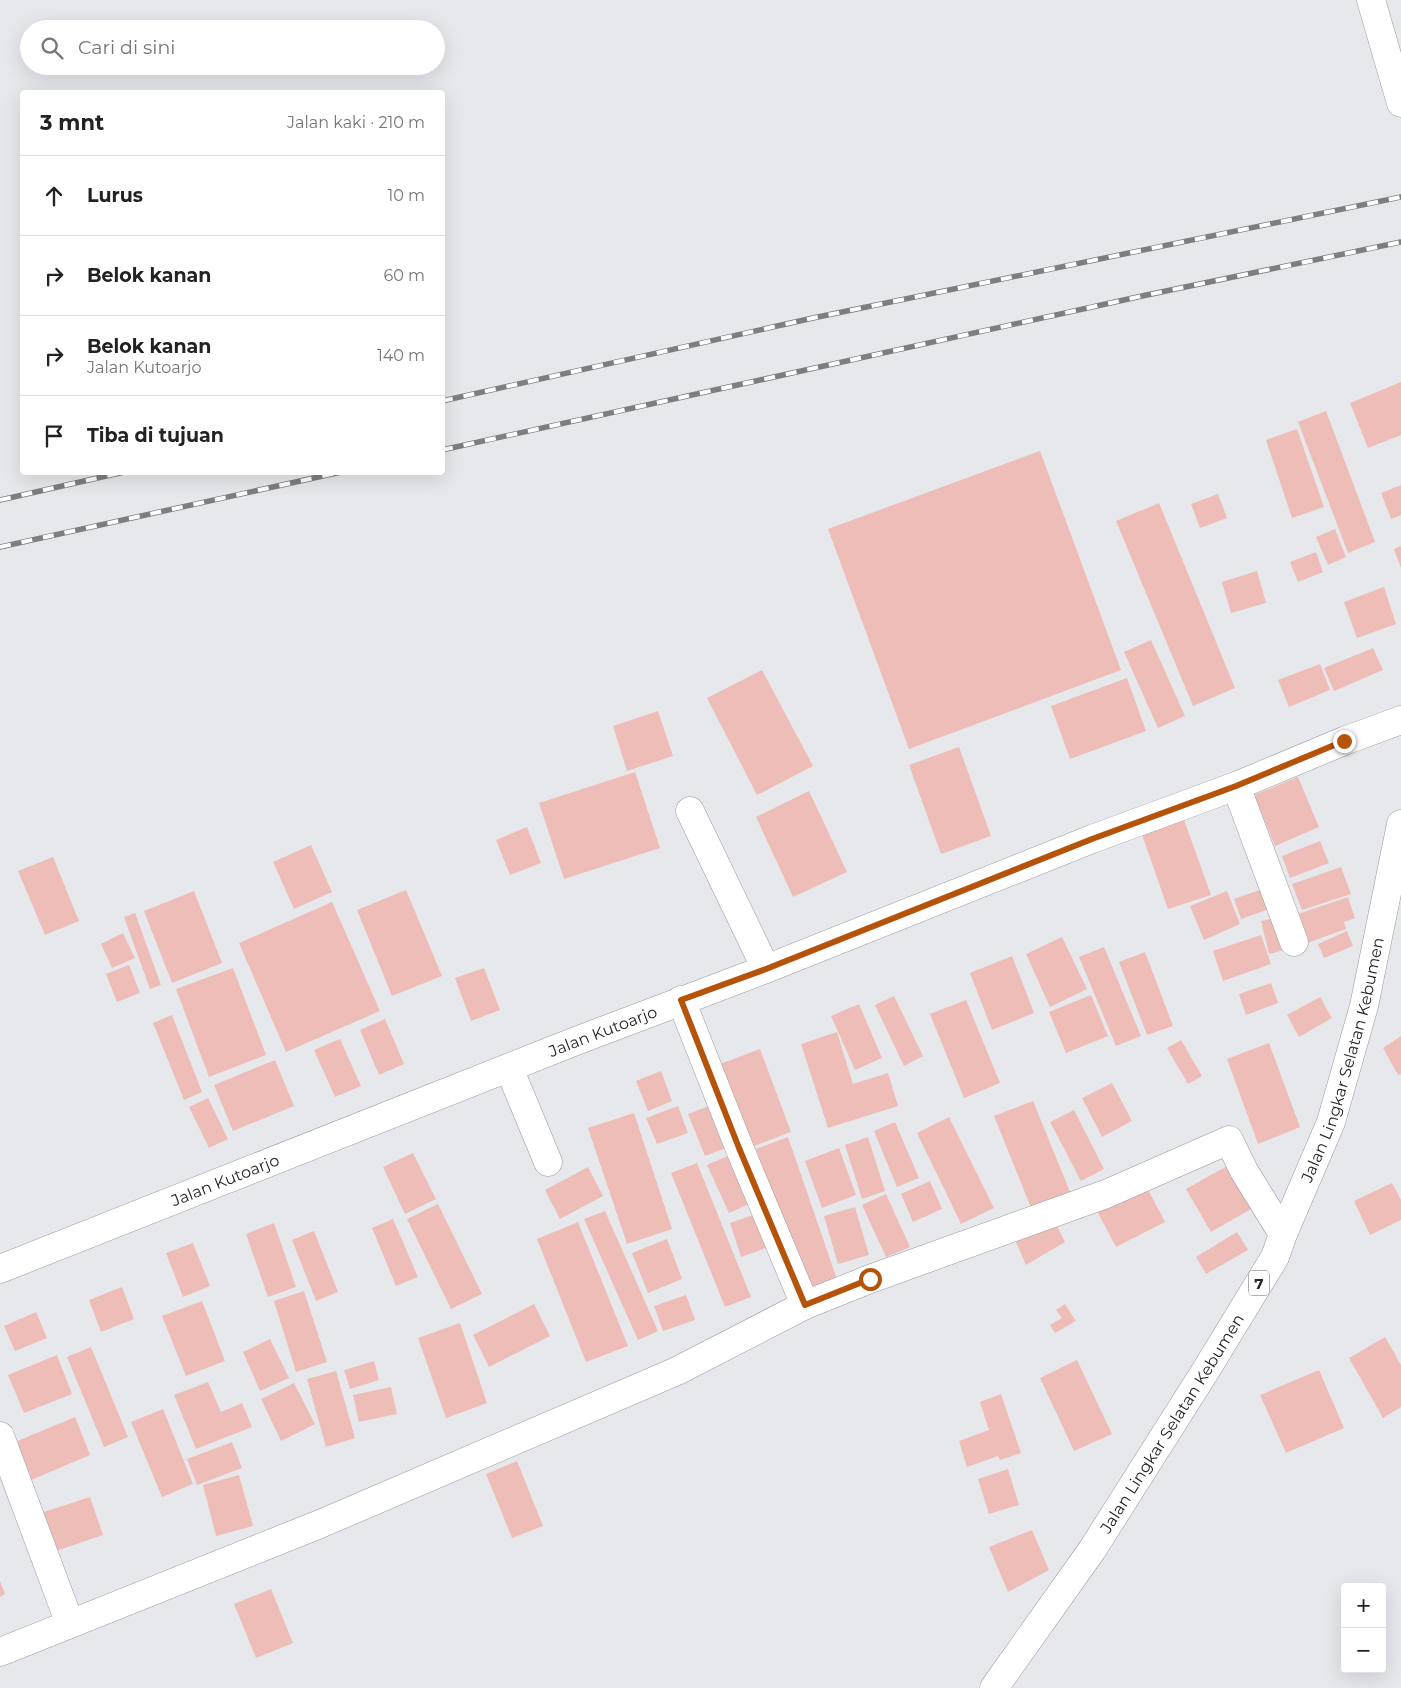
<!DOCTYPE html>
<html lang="id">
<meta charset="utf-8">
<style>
:root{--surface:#fff;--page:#f2f2f2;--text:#222;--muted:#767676;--line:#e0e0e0}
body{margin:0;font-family:Montserrat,sans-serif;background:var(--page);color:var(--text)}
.controls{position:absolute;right:15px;bottom:15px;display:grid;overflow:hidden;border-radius:5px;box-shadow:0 5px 20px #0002}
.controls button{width:45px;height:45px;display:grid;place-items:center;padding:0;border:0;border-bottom:1px solid var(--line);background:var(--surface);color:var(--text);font:25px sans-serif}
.stop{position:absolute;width:15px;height:15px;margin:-11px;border:4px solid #b45309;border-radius:50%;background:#fff}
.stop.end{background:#b45309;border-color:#fff;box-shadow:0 1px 5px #0008}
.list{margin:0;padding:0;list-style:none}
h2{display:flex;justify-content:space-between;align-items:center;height:65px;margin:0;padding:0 20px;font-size:21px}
h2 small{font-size:16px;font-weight:400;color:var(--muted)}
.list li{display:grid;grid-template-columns:32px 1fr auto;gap:15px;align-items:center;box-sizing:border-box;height:80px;padding:0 20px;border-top:1px solid var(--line)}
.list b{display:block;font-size:19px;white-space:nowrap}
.list p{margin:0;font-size:16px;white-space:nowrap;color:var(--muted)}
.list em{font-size:16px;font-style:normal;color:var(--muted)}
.icon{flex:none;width:28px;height:28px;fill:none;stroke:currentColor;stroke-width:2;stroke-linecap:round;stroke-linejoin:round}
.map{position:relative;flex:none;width:1401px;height:1688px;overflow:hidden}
.search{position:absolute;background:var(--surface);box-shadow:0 5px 20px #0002;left:20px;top:20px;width:425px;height:55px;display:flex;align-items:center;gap:12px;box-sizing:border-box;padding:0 18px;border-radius:28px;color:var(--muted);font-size:19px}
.panel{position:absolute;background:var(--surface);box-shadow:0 5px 20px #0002;left:20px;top:90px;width:425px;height:385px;border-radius:5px}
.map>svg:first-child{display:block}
.building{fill:#efbdb8}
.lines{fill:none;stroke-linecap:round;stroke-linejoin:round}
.minor-casing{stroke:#999a9d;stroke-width:29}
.major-casing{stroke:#999a9d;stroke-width:29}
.highway-casing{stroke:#999a9d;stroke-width:29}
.minor{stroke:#fff;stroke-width:28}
.major{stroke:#fff;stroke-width:28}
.highway{stroke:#fff;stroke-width:28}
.rail-casing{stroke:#7e7e80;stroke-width:5.5}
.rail{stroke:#fff;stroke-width:4;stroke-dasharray:11;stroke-linecap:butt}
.route{stroke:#b45309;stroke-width:6}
.labels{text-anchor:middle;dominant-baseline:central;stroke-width:4;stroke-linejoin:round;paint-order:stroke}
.shield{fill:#fff;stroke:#676768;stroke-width:1}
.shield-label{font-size:15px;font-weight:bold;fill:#262627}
.street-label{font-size:16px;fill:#262627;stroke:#fff}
</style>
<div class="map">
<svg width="1401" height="1688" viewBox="0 0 1401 1688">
<rect width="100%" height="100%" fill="#e7e8eb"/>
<path class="building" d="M1401 382V435L1368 448 1350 403Z
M1326 411 1375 542 1348 553 1298 422Z
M1297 429 1324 507 1292 518 1266 440Z
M1040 451 1121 670 909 749 828 529Z
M1401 485V515L1391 519 1381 493Z
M1218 494 1227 518 1200 528 1191 504Z
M1159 503 1235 688 1193 706 1116 521Z
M1335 529 1346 557 1328 565 1316 537Z
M1401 546V568L1394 549Z
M1316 552 1323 572 1298 582 1290 562Z
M1257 571 1266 603 1231 613 1222 582Z
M1384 587 1396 624 1357 638 1344 602Z
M1151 640 1185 716 1158 728 1124 652Z
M1373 648 1383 670 1334 691 1324 668Z
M1320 664 1330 690 1289 707 1278 680Z
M762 670 813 766 757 795 707 698Z
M1127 678 1146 731 1070 759 1051 706Z
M658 711 673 756 627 771 613 726Z
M959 747 991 836 941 854 909 765Z
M635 772 660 848 564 879 539 803Z
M1298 777 1319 827 1275 846 1254 795Z
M809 791 847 872 793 897 756 817Z
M1183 817 1211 895 1168 909 1141 832Z
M527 827 541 863 510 875 496 840Z
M1320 841 1329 863 1290 878 1282 856Z
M311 845 332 892 294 909 273 862Z
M53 857 79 921 45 935 18 871Z
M1341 867 1351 894 1302 910 1292 884Z
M1271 886 1278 906 1241 919 1234 899Z
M406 890 442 976 392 996 357 910Z
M194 891 222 963 172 983 144 911Z
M1227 891 1240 924 1204 940 1190 906Z
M1348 897 1355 918 1344 922 1346 929 1307 943 1298 914Z
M332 902 380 1011 286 1052 239 943Z
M135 913 161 985 150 989 124 917Z
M1283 916 1291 948 1269 954 1261 921Z
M1347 931 1353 946 1324 958 1318 944Z
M123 933 135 958 112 968 101 944Z
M1261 935 1271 964 1223 981 1213 951Z
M1062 937 1087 989 1050 1007 1026 954Z
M1104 947 1141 1036 1116 1046 1079 957Z
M1145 952 1173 1026 1147 1035 1119 962Z
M1012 956 1034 1013 992 1030 970 973Z
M129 965 140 993 117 1002 106 974Z
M233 968 266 1055 209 1077 176 989Z
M484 968 500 1010 471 1021 455 978Z
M1271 983 1278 1003 1246 1015 1239 994Z
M1091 995 1108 1036 1066 1053 1049 1012Z
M894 996 923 1056 904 1066 875 1005Z
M1320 997 1332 1018 1299 1037 1287 1015Z
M966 1000 1000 1083 964 1098 930 1014Z
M859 1004 882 1058 855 1070 831 1016Z
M172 1015 202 1092 184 1100 153 1023Z
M385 1019 404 1064 379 1075 360 1030Z
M837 1032 853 1084 888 1073 898 1106 828 1128 801 1044Z
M1401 1036V1074L1398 1075 1383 1048Z
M340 1039 361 1086 335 1097 314 1050Z
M1181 1040 1202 1076 1188 1084 1167 1048Z
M1269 1043 1300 1127 1258 1144 1227 1059Z
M760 1049 791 1132 751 1147 720 1064Z
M275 1060 294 1106 233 1131 214 1085Z
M661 1071 672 1101 648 1111 636 1081Z
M1112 1083 1132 1121 1102 1137 1082 1098Z
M208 1098 228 1139 209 1148 189 1107Z
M1033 1101 1073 1199 1034 1215 994 1116Z
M717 1103 734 1145 705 1156 688 1114Z
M678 1106 688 1133 657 1144 646 1118Z
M1074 1110 1104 1169 1081 1181 1050 1122Z
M634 1113 672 1229 627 1244 588 1128Z
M949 1117 994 1208 961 1224 917 1133Z
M895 1122 919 1178 897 1187 874 1131Z
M788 1137 840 1288 808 1299 756 1149Z
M868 1137 885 1191 862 1199 845 1145Z
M839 1148 856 1195 822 1208 805 1161Z
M737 1152 758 1200 729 1213 707 1165Z
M413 1153 436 1199 405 1214 383 1167Z
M697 1163 751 1297 725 1307 671 1173Z
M1227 1166 1251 1209 1211 1232 1186 1189Z
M588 1167 603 1196 560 1219 545 1190Z
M930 1181 942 1209 913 1222 901 1194Z
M1392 1183 1401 1200V1220L1370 1235 1354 1201Z
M1146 1186 1165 1222 1116 1247 1097 1211Z
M886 1194 910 1247 886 1257 862 1205Z
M438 1204 482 1294 451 1309 407 1219Z
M855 1207 869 1255 838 1264 824 1216Z
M605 1211 658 1331 638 1340 584 1219Z
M762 1212 774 1245 741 1257 730 1223Z
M1053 1218 1065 1242 1026 1265 1013 1235Z
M393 1219 418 1277 396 1286 372 1228Z
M578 1222 628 1346 586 1362 537 1239Z
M274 1223 296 1287 268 1297 246 1234Z
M314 1231 338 1292 316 1301 292 1240Z
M1237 1232 1248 1250 1206 1274 1196 1257Z
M667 1239 682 1279 648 1293 632 1253Z
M193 1243 210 1286 183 1297 166 1253Z
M122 1287 134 1319 101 1332 89 1300Z
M304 1291 327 1362 296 1372 274 1301Z
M686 1295 695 1320 663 1331 654 1306Z
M202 1301 225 1361 186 1376 162 1316Z
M534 1304 550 1336 489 1367 473 1335Z
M1065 1304 1076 1321 1055 1333 1050 1325 1062 1318 1056 1310Z
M36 1312 47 1338 15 1351 4 1326Z
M460 1323 487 1403 446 1418 418 1338Z
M1385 1337 1401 1365V1407L1383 1418 1349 1358Z
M270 1339 289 1378 260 1391 243 1352Z
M91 1347 128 1437 104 1447 67 1357Z
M57 1355 72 1394 24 1413 8 1375Z
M1077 1360 1112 1434 1074 1451 1040 1378Z
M374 1361 379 1380 350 1389 344 1370Z
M1319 1370 1344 1428 1286 1453 1260 1395Z
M336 1371 355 1438 326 1447 307 1379Z
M208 1382 221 1412 242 1403 252 1427 196 1449 174 1395Z
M294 1383 315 1424 281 1441 261 1399Z
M391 1387 397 1414 359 1422 353 1395Z
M1001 1394 1021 1453 1000 1460 998 1456 967 1467 959 1441 989 1430 980 1402Z
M163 1409 193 1484 162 1497 131 1422Z
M75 1417 90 1455 31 1480 15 1442Z
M232 1442 242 1468 197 1485 187 1459Z
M517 1461 543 1526 512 1538 486 1474Z
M1008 1469 1019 1505 989 1514 978 1479Z
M239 1475 253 1526 216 1536 203 1485Z
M90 1497 103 1535 53 1552 41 1513Z
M1032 1530 1049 1570 1008 1592 989 1547Z
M0 1581 5 1594 0 1597Z
M271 1589 293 1643 256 1658 234 1604Z"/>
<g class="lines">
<g class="minor-casing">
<path id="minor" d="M1371 0 1401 103
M1236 786 1294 942
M690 811 766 969
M681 1000 739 1147 805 1305
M509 1068 548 1162
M0 1436 70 1624
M0 1652 320 1524 677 1371 805 1305 870 1279 1106 1194 1229 1140 1244 1171 1283 1234"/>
</g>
<g class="major-casing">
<g id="major">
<path id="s1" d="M0 1269 576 1041 766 969 1092 839 1236 786 1344 741 1401 720"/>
</g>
</g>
<g class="highway-casing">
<g id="highway">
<path id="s2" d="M994 1688 1092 1550 1206 1370 1275 1257 1283 1234 1331 1122 1364 1006 1401 824"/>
</g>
</g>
<use href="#minor" class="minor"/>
<use href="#major" class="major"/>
<use href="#highway" class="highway"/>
<g class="rail-casing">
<path id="rail" d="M442 401 813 318 1401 197
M442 450 1142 296 1401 242
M0 500 124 472
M0 547 341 472"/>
</g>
<use href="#rail" class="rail"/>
</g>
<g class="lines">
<path class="route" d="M870 1279 805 1305 739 1148 681 1000 766 969 1092 839 1236 786 1344 741"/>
</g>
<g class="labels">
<rect class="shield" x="1249" y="1270.5" width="20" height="25" rx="4"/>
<g class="shield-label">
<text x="1259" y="1283">7</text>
</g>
<g class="street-label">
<text stroke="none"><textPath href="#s1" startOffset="648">Jalan Kutoarjo</textPath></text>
<text stroke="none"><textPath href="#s2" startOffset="724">Jalan Lingkar Selatan Kebumen</textPath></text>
<text stroke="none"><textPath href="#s1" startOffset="242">Jalan Kutoarjo</textPath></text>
<text stroke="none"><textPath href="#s2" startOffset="319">Jalan Lingkar Selatan Kebumen</textPath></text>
</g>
</g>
</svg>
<div class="controls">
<button>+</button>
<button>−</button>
</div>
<div class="stop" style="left:870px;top:1279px"></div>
<div class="stop end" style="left:1344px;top:741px"></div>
<div class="search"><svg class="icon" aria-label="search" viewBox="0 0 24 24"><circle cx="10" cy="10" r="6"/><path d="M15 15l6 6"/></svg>Cari di sini</div>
<section class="panel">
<h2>3 mnt<small>Jalan kaki · 210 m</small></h2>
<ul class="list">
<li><svg class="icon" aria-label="ahead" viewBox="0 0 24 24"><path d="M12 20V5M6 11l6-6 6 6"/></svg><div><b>Lurus</b></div><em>10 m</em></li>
<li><svg class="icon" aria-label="right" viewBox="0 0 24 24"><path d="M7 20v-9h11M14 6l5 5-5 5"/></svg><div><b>Belok kanan</b></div><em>60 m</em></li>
<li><svg class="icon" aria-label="right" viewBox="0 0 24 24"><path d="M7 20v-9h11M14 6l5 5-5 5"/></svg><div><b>Belok kanan</b><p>Jalan Kutoarjo</p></div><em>140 m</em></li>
<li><svg class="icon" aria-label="arrive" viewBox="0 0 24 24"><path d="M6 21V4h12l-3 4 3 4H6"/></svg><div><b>Tiba di tujuan</b></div></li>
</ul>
</section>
</div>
